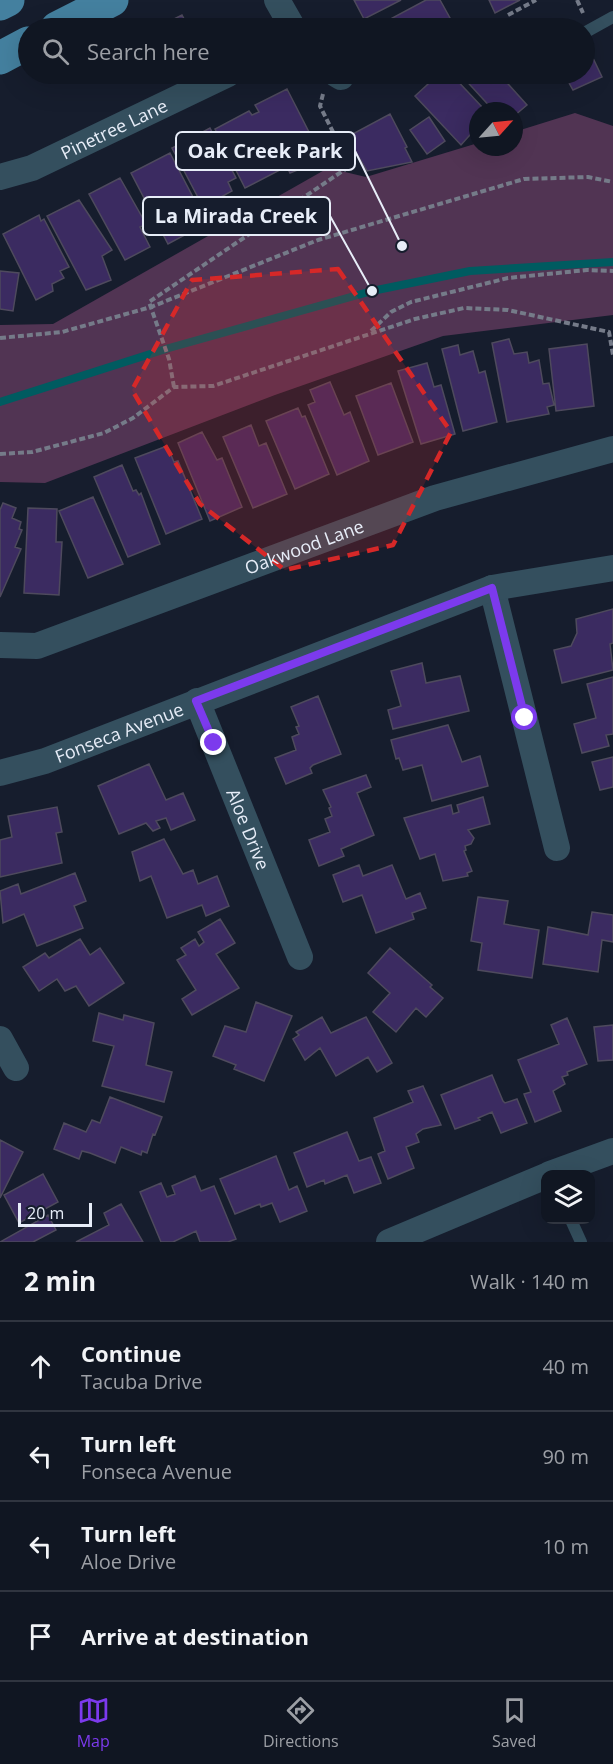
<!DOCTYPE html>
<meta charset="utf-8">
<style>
:root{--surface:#101622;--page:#191f2a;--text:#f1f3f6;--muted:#9c9fa5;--line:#303540;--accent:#7c3aed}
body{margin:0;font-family:"Open Sans",sans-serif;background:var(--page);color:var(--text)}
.controls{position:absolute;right:18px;bottom:18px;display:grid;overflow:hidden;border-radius:12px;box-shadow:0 6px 24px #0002}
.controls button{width:54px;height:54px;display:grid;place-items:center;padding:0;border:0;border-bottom:2px solid var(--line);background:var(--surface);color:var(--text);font:30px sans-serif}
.compass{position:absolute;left:469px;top:102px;width:54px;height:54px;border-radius:50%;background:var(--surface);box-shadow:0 6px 24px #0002;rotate:63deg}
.scale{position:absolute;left:18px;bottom:15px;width:74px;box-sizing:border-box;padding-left:6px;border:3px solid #e7edf8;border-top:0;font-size:16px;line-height:21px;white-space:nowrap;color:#e7edf8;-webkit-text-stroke:4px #161d2d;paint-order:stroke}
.stop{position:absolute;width:18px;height:18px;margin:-14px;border:4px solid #7c3aed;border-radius:50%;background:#fff}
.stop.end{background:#7c3aed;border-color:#fff;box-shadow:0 2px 6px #0008}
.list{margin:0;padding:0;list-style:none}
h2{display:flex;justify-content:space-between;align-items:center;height:78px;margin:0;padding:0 24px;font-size:26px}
h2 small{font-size:20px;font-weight:400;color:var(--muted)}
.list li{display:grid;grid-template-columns:39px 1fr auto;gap:18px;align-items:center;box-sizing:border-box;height:90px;padding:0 24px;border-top:2px solid var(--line)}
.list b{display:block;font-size:22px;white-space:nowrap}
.list p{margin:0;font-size:20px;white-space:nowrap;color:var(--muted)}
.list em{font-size:20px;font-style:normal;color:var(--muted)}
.icon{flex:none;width:33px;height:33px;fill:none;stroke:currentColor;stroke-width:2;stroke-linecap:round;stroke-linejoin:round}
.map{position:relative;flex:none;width:613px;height:1242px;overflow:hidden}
.search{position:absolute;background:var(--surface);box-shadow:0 6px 24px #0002;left:18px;right:18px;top:18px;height:66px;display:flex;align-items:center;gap:15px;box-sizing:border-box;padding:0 21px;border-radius:33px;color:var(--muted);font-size:22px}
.sheet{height:438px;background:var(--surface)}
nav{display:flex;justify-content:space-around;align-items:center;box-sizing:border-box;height:84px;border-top:2px solid var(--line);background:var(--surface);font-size:16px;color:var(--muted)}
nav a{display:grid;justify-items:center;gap:3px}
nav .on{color:var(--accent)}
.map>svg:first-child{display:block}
.green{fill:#513453}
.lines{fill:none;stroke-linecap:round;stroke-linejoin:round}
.stream{stroke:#005b60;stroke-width:8}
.building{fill:#3b2b61;stroke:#4e4a5d;stroke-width:1.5}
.path{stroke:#757b89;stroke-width:4;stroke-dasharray:6 3;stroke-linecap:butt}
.service{stroke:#344f5e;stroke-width:12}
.minor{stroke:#344f5e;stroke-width:26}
.primary{stroke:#44809f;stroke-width:33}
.route{stroke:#7c3aed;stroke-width:8}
.marked{fill:#d62828;fill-opacity:0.2;stroke:#d62828;stroke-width:4.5;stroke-dasharray:12 8;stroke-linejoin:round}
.labels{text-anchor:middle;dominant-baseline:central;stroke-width:6;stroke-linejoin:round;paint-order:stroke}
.street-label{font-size:18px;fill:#e7edf8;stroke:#161d2d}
.leader{fill:none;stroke:#e7edf8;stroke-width:2}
.callout-dot{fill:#e7edf8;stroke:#161d2d;stroke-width:2}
.callout{fill:#161d2d;stroke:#e7edf8;stroke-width:2}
.callout-label{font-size:20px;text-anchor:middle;font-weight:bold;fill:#e7edf8}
</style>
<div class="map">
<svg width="613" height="1242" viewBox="0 0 613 1242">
<rect width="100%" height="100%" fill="#161d2d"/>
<path class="green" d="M575 113 613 126V315L443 336 275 395 45 483 0 482V325L53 324 328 168 366 177 478 143V147H514V132Z"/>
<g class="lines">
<path class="stream" d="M0 402 169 348 372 291 470 271 613 262"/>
</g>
<path class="building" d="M354 0H401L364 19Z
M426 0H440L455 27 383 28 381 24Z
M489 0H520L495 13Z
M182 15 189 28H156Z
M592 56 602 77 573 90 564 74H584V60Z
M439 74H451L483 108 477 114 478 126 461 145 415 96Z
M460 74H499L527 105 514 116V111H494Z
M287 89 310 134 305 137 316 159 315 163 290 173 276 145 271 147 270 145 267 146 280 170 245 188 215 129 249 111 252 115 259 112 255 105Z
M390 114 407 147 405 148 412 162 367 171 347 137Z
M429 117 445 141 427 154 410 130Z
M210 128 236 178 228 182 232 191 219 198 227 213 211 222 172 148Z
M170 153 196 203 188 207 196 229 168 244 131 173Z
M120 178 146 224 140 227 150 247 125 260 89 194Z
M79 200 112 250 102 256 111 280 86 290 47 216Z
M39 215 41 221 44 219 69 267 60 271 64 278 52 284 53 291 36 300 3 234Z
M0 271 19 273 13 311 0 309Z
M509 339 514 354 527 352 529 363 539 360 543 384 549 383 554 405 547 407 549 414 507 422 492 343Z
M587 344 594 406 556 411 549 349Z
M458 345 460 355 473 351 479 373 485 371 497 422 463 431 442 349Z
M427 363 434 387 441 385 455 434 421 444 398 371Z
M330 382 344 415 350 412 369 461 337 475 308 405 315 402 310 390Z
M391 383 413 442 378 455 356 396Z
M298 408 302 417 305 416 329 474 295 489 266 421Z
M251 425 259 446 266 443 287 494 253 508 223 437Z
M202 432 217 460 222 458 242 507 210 521 178 443Z
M167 446 174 462 178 461 202 519 166 534 135 458Z
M122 465 133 491 136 490 139 495 141 493 160 544 128 557 94 477Z
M93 497 123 564 88 578 59 511Z
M3 503 16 508 12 518 21 522 19 529 22 530 15 547 21 549 0 597V510Z
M28 508 57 509 56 542H62L59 595 24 593Z
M613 609V643L610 644 613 670 562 683 554 650 571 646 577 633 576 619Z
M422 663 426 683 460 676 469 711 393 729 388 710 401 706 391 671Z
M613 677V734L606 735 609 746 582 753 574 724 596 718 587 684Z
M318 696 341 754 313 765 310 768 312 773 286 784 275 758 296 750 292 737 299 734 296 727 299 726 291 707Z
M448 725 462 762 480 756 488 786 432 801 422 765 403 770 399 758 396 759 391 740Z
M613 757V787L600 790 592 762Z
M149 764 166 800 183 793 195 820 171 830 166 818 156 821 160 828 153 831 146 823 119 834 98 786Z
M366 775 371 787 357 793 374 835 341 849 344 856 319 866 309 840 330 832 325 819 332 816 329 808 331 807 323 790Z
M483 797 490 824 468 830 474 838 471 844 465 846 466 850 464 851 472 871 467 873 468 876 443 881 435 854 420 859 404 818 451 805 453 814 459 812 457 805Z
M57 807 62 832 56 833 62 863 0 877V840L12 837 8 816Z
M164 839 183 874 193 870 198 884 217 876 229 906 206 916 202 905 167 918 151 876 140 881 132 852Z
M359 865 363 876 392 865 406 899 420 893 426 908 412 913 414 919 376 933 362 895 343 902 333 875Z
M75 873 86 901 74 906 83 928 37 946 24 914 3 923 0 891 18 884 21 894Z
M478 897 508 901 504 924 539 930 532 978 478 970 482 943 471 941Z
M592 912 613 915V942L602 940 598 972 543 964 548 927 588 935Z
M220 919 235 943 216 954 239 988 192 1015 182 999 196 990 177 960 186 955 181 948 195 939 199 946 204 942 198 932Z
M80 939 90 955 100 948 124 983 89 1006 76 986 65 991 57 979 39 991 23 967 45 953 49 958Z
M390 948 432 985 430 987 443 998 426 1017 416 1008 396 1032 373 1012 390 993 368 973Z
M256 1002 292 1016 264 1081 234 1069 236 1065 213 1056 225 1026 246 1032Z
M99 1013 123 1020 124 1015 154 1023 146 1065 172 1072 164 1102 102 1086 114 1046 93 1041Z
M322 1017 331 1033 366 1017 392 1063 377 1072 368 1057 336 1076 320 1048 305 1060 293 1039 299 1035 296 1032Z
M567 1018 587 1064 567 1072 568 1075 562 1077 565 1084 553 1091 561 1111 535 1122 524 1094 531 1092 518 1060 559 1044 551 1025Z
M613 1025V1060L598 1061 594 1027Z
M492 1075 503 1101 505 1103 517 1099 527 1123 501 1133 492 1112 478 1118 480 1120 455 1129 441 1095Z
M423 1086 441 1125 423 1129 416 1134 419 1142 406 1147 414 1168 388 1179 378 1154 385 1151 374 1118 413 1102 408 1091Z
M110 1097 162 1117 155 1135 153 1134 147 1153 142 1151 141 1155 121 1147 115 1163 90 1153 82 1151 79 1159 54 1149 64 1123 86 1132 92 1120 100 1123Z
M347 1132 359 1161 371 1157 381 1183 354 1193 347 1175 325 1184 324 1180 307 1187 294 1153Z
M0 1140 23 1152 0 1198Z
M276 1156 289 1190 297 1186 307 1211 280 1222 272 1203 261 1207 260 1204 235 1214 220 1179Z
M43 1174 58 1202 19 1223 4 1195Z
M195 1176 201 1191 214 1186 236 1239 228 1242H200L196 1231 173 1242H161L140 1192 161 1183 167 1197 175 1194 172 1186Z
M121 1204 143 1242H76L109 1225 104 1213Z
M48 1215 56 1230 33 1242H0Z"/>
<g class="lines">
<path class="path" d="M577 0 583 13
M508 15 536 0
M371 331 391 312 411 302 508 278 587 270 613 271
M0 338 62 332 151 307 318 240 524 179 588 177 613 182
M174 387 169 359 149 302 350 166 320 106 323 94
M0 454 32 452 104 433 133 418 174 387 213 386 415 319 464 308 508 310 609 332 613 355"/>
<path class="service" d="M584 33 613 17
M571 1220 581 1242"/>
<g class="minor">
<path d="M277 0 293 28"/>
<path d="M336 74 341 77"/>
<path id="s1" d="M0 177 32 168 228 74"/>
<path d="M492 588 557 848"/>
<path id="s2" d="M0 645 37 646 435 498 613 449"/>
<path id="s3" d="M197 701 300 957"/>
<path id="s4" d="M0 773 45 761 492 588 613 568"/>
<path d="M0 1039 16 1068"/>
<path d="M550 1174 613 1151"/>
<path d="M389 1242 546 1176"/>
</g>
<path class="primary" d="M0 4 8 0
M57 28 112 0
M0 58 28 43"/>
</g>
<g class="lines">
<path class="route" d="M214 743 196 701 492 588 525 718"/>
</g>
<path class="marked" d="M338 269 451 432 393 545 285 570 200 504 132 390 192 280Z"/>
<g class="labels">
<g class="street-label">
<text stroke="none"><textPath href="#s1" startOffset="124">Pinetree Lane</textPath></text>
<text stroke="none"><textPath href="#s2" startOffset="322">Oakwood Lane</textPath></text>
<text stroke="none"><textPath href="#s4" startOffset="126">Fonseca Avenue</textPath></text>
<text stroke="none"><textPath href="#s3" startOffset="138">Aloe Drive</textPath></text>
</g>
</g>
<path class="leader" d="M402 246L355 151M372 291L330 216"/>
<g class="callout-dot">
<circle cx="402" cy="246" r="6"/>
<circle cx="372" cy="291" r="6"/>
</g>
<g class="callout">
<rect x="176" y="132" width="179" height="38" rx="6"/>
<rect x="143" y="197" width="187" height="38" rx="6"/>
</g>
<g class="callout-label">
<text x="265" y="158">Oak Creek Park</text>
<text x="236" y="223">La Mirada Creek</text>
</g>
</svg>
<div class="controls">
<button><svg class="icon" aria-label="layers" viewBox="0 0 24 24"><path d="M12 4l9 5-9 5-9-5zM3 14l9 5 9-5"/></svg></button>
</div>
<svg class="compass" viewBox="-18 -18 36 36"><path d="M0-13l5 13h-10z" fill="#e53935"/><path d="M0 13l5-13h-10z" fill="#9c9fa5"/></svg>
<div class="scale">20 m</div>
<div class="stop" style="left:525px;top:718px"></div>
<div class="stop end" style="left:214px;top:743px"></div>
<div class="search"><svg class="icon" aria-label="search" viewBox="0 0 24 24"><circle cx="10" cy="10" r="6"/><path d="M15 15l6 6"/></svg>Search here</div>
</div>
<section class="sheet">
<h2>2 min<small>Walk · 140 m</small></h2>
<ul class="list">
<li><svg class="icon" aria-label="ahead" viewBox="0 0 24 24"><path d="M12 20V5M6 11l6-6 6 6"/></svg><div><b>Continue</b><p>Tacuba Drive</p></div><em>40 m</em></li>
<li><svg class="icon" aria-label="left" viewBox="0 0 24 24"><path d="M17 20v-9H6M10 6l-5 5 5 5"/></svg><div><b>Turn left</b><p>Fonseca Avenue</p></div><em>90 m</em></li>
<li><svg class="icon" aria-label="left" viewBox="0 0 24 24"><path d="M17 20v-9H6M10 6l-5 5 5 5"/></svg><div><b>Turn left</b><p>Aloe Drive</p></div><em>10 m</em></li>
<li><svg class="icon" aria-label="arrive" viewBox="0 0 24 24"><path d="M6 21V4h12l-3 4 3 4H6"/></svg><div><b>Arrive at destination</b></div></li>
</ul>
</section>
<nav>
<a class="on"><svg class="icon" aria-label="map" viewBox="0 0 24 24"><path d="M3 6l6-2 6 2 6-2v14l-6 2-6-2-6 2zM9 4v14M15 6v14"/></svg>Map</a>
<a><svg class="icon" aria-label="directions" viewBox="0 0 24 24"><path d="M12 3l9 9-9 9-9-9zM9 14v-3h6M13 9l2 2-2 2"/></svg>Directions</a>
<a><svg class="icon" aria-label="saved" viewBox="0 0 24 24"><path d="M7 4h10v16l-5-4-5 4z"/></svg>Saved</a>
</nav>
